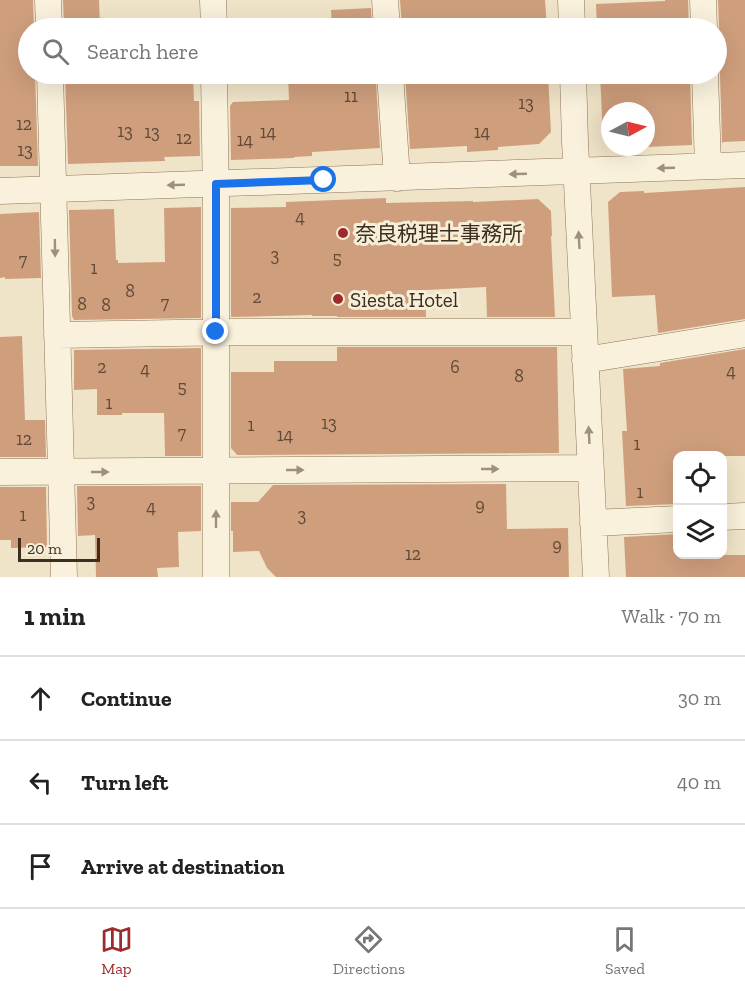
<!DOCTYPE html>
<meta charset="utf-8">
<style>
:root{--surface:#fff;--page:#f2f2f2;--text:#222;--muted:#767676;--line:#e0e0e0;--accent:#9e2a2b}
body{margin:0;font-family:"Zilla Slab","Noto Sans JP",serif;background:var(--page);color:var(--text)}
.controls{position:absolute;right:18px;bottom:18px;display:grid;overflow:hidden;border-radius:12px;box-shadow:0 6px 24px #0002}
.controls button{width:54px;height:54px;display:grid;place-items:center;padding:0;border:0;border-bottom:2px solid var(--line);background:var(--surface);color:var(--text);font:30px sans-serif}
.compass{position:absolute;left:601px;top:102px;width:54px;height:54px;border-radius:50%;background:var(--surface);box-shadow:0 6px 24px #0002;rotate:83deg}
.scale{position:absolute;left:18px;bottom:15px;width:82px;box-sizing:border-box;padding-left:6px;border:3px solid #3d2e20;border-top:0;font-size:16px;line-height:21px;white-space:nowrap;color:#3d2e20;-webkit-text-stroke:4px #f7eed8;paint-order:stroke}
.stop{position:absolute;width:18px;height:18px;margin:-14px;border:4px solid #1a73e8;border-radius:50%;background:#fff}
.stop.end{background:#1a73e8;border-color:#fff;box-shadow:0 2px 6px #0008}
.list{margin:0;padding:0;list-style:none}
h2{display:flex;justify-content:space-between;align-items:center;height:78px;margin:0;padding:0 24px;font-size:26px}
h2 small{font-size:20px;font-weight:400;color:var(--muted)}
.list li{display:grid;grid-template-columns:39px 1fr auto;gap:18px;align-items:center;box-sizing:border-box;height:84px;padding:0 24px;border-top:2px solid var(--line)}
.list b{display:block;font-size:22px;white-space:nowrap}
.list em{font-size:20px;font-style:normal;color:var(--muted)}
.icon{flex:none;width:33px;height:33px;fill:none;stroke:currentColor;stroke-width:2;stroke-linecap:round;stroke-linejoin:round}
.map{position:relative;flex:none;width:745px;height:577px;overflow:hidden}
.search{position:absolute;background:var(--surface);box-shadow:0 6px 24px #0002;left:18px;right:18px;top:18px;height:66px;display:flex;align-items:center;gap:15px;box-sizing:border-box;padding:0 21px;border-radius:33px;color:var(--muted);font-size:22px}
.sheet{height:330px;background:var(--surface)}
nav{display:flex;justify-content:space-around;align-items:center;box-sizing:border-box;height:84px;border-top:2px solid var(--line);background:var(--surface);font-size:16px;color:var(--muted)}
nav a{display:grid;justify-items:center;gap:3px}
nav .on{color:var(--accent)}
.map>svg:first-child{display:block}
.building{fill:#cf9f7d}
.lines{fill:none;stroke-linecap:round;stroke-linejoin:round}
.minor-casing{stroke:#8d765c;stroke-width:27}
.minor{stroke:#faf1dc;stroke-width:26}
.oneway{fill:#9c907e}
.route{stroke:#1a73e8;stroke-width:8}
.poi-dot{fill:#9e2a2b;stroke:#f7eed8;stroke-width:2}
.labels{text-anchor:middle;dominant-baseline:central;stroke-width:6;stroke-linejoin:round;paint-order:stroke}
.number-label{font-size:18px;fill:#624a37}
.poi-label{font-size:21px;fill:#3d2e20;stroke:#f7eed8;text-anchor:start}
</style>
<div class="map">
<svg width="745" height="577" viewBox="0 0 745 577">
<rect width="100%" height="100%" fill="#f0e4c8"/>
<path class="building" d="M0 0H33L34 28H28V74H35L38 166H0Z
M63 0H99L100 28H64Z
M400 0H545L547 28H402Z
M665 0H688L689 28H597L596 4 665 1Z
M718 0H745V141L724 142 722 143 720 74 717 65V36L719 27Z
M371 8 372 28H332L331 10Z
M96 74H193L194 101H199L200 156 164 157 165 161 68 164 65 75Z
M288 74H317L318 84 376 82 380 148 312 152V156L294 157V158L231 160 230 106 233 102 289 100Z
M405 74H548L551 132 539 144 498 147V150L467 152V146L410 149Z
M600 74H690L692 145 646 147V111H610V143L603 137Z
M745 187V319L658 333 655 295 612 297 608 202 620 192 644 191V193Z
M386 198V203L473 201V202L538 199 551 211 552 236H551L555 317H487L486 287 425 290 426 317H337V316H312V315L231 317V208L286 207V202Z
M201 207V318L74 320 72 316 69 210 114 209 116 260H118V263L165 262 164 208Z
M39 212 41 278 5 279V277L0 278V214Z
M22 336 25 420H45L46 457H0V337Z
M337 347H557L559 453 237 455 231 448V372H274V361H337Z
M201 348V456H165L164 413H122V415H97V389L74 390V350Z
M745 349V456H678V504L626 506 622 431H627L623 369 660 366V363Z
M506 484 507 529 568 528 569 577H276L267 568 259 551 233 552V531H231V502H258L273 485Z
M201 486V531L178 532 179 567 157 568 158 577H96L95 535 78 536 77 486Z
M0 487H46L47 547 11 548V540H0Z
M678 534V555H745V577H626L624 537Z"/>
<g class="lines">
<g class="minor-casing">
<path id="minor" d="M48 0 49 28
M213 0 214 28
M385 0 387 28
M571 0 572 28
M703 0 704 28
M50 74 64 577
M214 74 216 201V577
M390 74 397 178
M573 74 575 141 596 577
M705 74 708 166
M0 191 745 165
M57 335 236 332H584
M585 360 745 334
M0 472 590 468
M722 517 745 516
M593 523 678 519"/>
</g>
<use href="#minor" class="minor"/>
</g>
<defs><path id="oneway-solid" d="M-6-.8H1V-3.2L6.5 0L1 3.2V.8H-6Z" transform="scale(1.5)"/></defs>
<g class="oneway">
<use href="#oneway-solid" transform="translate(666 168) rotate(178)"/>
<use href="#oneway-solid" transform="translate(518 174) rotate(178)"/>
<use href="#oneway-solid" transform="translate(176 185) rotate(178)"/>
<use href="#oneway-solid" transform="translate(579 240) rotate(-93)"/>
<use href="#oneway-solid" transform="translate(55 248) rotate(89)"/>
<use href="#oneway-solid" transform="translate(589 435) rotate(-93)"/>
<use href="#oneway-solid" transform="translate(490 469)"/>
<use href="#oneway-solid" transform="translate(295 470)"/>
<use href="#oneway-solid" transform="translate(100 472)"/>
<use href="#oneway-solid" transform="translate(216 519) rotate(-90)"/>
</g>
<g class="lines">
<path class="route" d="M216 332V184L324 180"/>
</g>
<g class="poi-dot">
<circle cx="343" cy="233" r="6"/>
<circle cx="338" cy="299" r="6"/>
</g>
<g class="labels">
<g class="number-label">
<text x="351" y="96">11</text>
<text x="526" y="103">13</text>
<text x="24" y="124">12</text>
<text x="125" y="131">13</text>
<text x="152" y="132">13</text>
<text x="268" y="132">14</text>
<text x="482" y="132">14</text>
<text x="184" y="138">12</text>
<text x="245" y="140">14</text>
<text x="25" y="150">13</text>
<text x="300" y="217">4</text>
<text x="275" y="255">3</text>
<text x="337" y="258">5</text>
<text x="23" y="260">7</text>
<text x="94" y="268">1</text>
<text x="130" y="291">8</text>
<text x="257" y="297">2</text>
<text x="165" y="303">7</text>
<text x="82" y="304">8</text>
<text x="106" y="305">8</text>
<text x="102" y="367">2</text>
<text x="455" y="367">6</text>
<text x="145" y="369">4</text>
<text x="731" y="371">4</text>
<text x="519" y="376">8</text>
<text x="182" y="387">5</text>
<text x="109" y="403">1</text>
<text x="329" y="423">13</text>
<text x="251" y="425">1</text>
<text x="182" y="433">7</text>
<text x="285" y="435">14</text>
<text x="24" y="439">12</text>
<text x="637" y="444">1</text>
<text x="640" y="492">1</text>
<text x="91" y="501">3</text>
<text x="480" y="505">9</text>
<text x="151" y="507">4</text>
<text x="23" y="515">1</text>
<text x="302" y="515">3</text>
<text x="557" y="545">9</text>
<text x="413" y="554">12</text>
</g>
<g class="poi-label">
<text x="355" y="233">奈良税理士事務所</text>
<text x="350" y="299">Siesta Hotel</text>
</g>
</g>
</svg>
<div class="controls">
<button><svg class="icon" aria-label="locate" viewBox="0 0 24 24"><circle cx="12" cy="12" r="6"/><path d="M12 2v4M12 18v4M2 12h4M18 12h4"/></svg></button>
<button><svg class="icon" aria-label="layers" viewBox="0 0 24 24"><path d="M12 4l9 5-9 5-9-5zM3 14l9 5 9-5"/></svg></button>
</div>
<svg class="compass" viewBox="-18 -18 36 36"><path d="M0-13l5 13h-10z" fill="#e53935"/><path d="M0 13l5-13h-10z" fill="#767676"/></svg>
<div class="scale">20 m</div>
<div class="stop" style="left:324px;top:180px"></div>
<div class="stop end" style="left:216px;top:332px"></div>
<div class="search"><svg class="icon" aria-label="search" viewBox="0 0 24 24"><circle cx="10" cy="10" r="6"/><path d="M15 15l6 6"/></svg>Search here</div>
</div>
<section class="sheet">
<h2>1 min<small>Walk · 70 m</small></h2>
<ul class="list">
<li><svg class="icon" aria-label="ahead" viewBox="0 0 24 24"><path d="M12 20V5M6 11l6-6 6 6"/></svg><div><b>Continue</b></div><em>30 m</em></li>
<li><svg class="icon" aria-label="left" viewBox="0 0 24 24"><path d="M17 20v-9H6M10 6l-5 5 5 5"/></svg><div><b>Turn left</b></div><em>40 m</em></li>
<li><svg class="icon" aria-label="arrive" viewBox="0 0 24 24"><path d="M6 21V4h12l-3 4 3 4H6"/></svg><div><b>Arrive at destination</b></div></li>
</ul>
</section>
<nav>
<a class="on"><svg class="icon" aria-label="map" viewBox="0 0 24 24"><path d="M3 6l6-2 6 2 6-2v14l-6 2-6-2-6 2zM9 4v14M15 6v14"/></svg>Map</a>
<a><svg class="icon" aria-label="directions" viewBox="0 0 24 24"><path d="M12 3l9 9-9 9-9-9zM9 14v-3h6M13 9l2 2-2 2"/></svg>Directions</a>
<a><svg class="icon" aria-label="saved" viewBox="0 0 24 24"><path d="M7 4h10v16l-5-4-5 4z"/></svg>Saved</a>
</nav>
